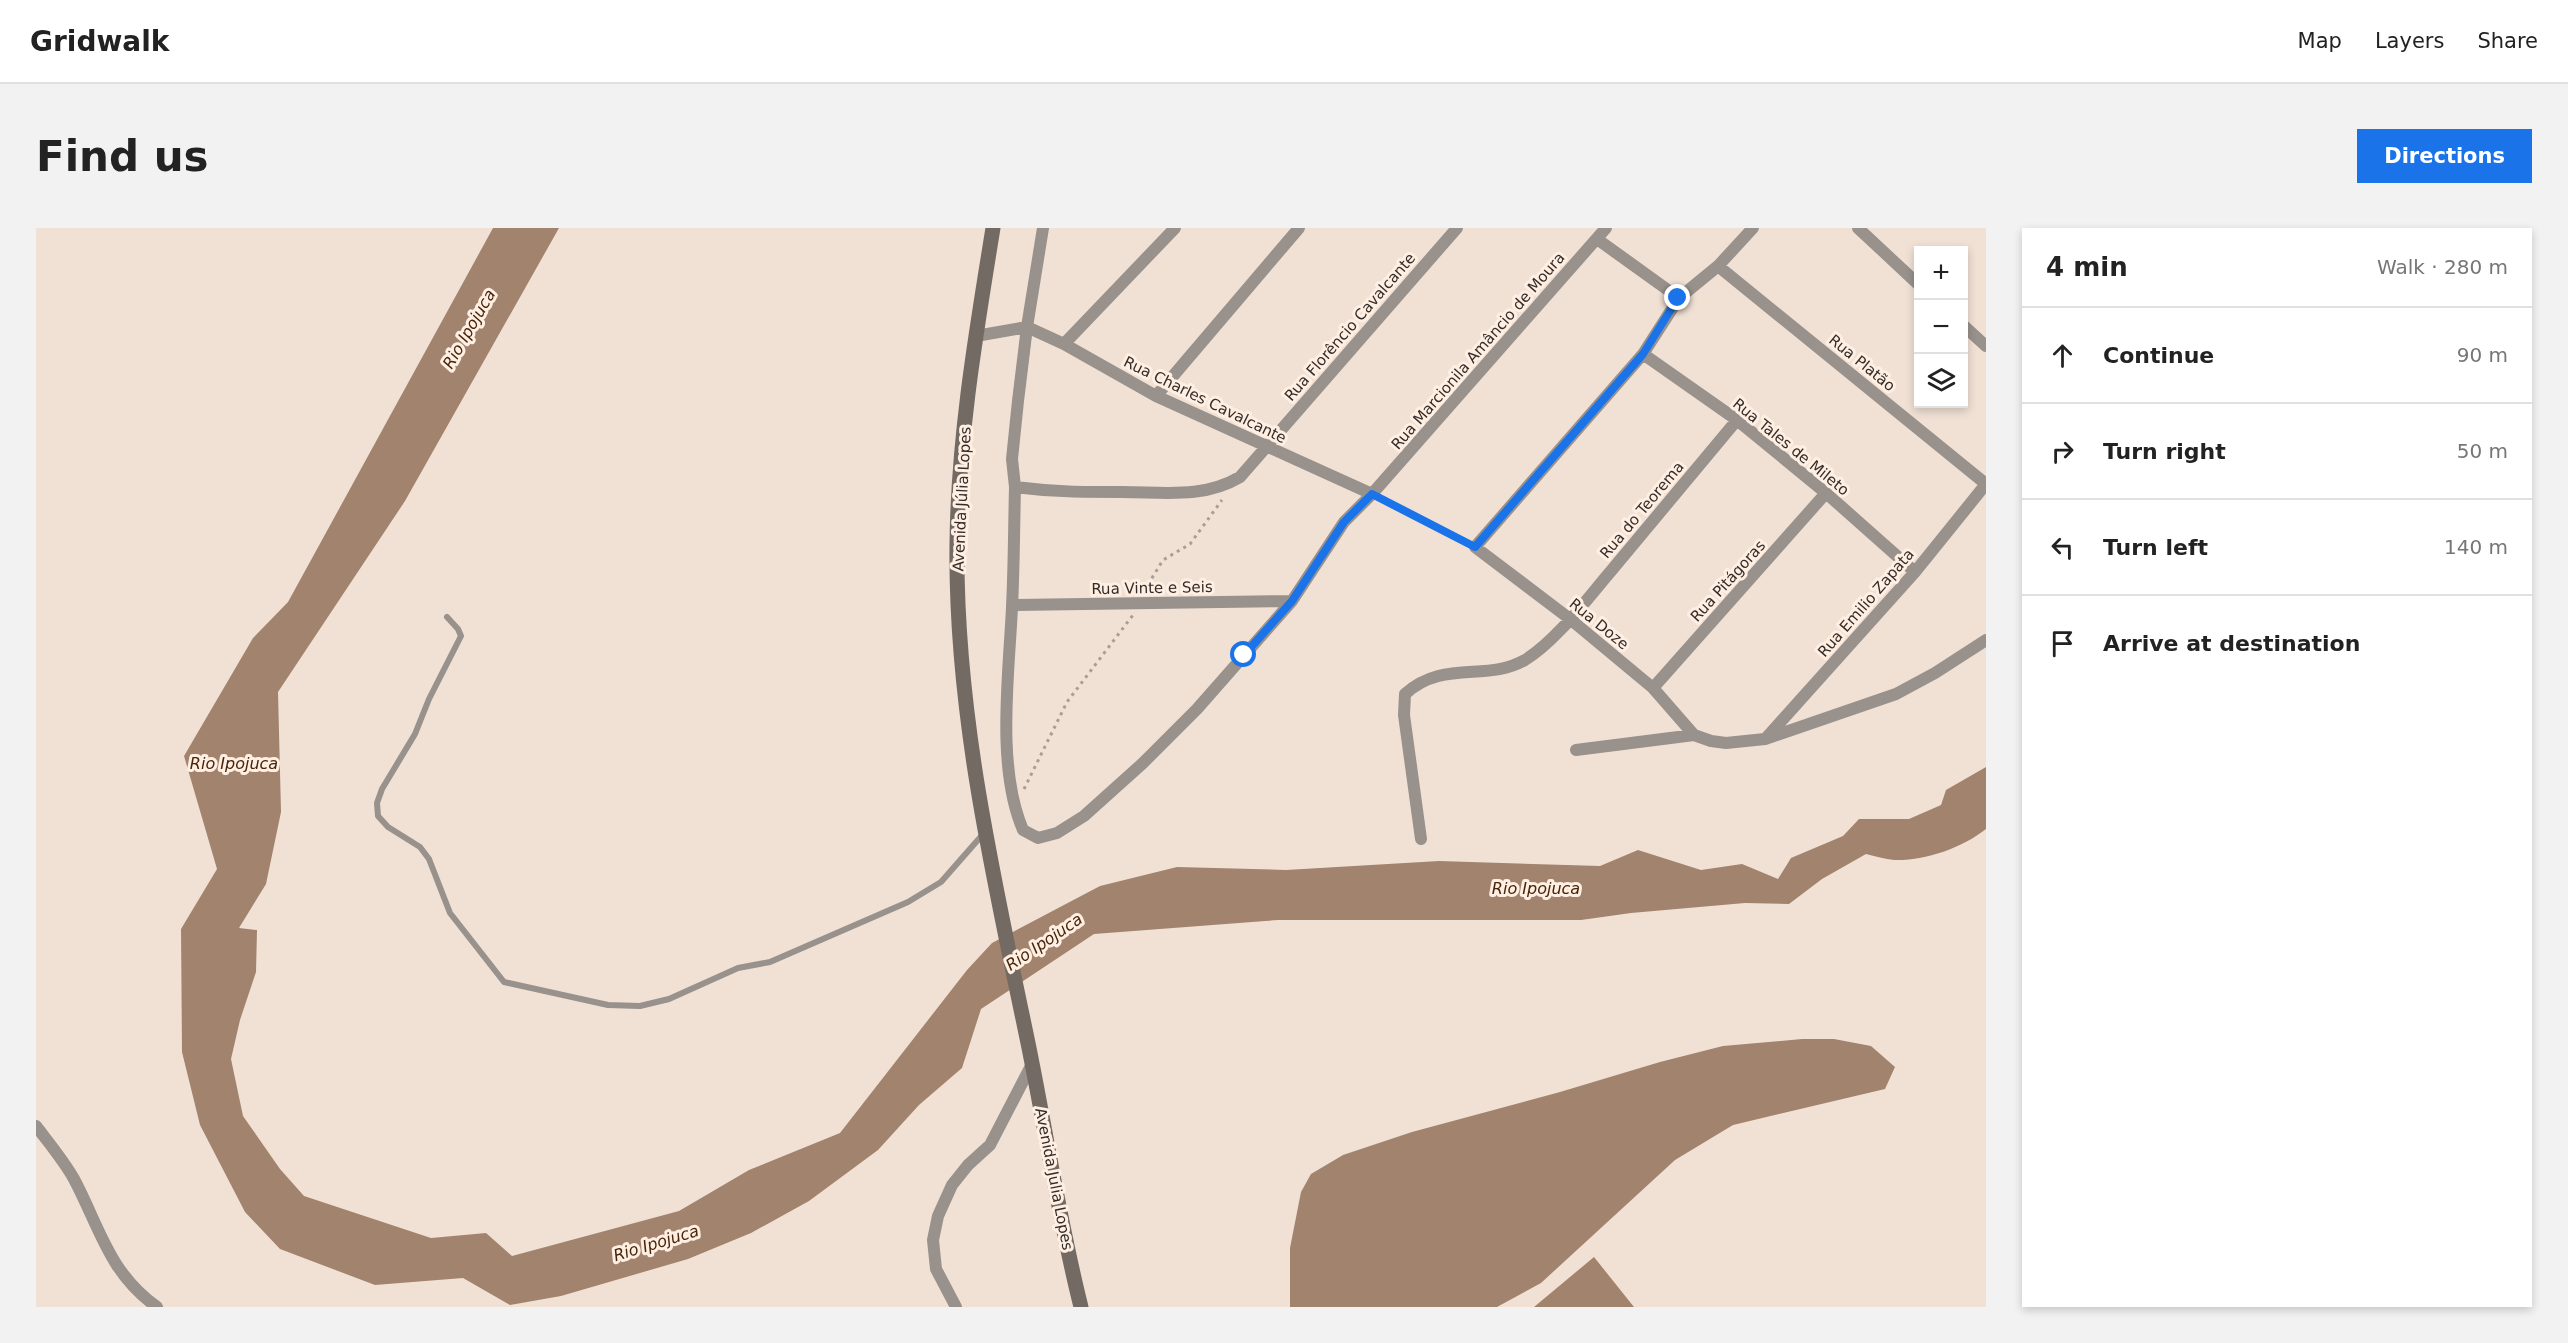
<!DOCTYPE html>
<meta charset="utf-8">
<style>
:root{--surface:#fff;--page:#f2f2f2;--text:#222;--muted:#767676;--line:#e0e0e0;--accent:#1a73e8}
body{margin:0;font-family:"DejaVu Sans",sans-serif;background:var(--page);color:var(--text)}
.controls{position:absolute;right:18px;top:18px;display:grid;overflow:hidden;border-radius:0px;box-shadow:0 3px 9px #0003}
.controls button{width:54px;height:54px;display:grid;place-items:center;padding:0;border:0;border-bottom:2px solid var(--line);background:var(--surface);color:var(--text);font:30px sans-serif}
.stop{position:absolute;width:18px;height:18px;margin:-14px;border:4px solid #1a73e8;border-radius:50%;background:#fff}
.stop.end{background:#1a73e8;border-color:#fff;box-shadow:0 2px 6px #0008}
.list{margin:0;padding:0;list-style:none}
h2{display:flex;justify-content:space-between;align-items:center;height:78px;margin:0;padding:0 24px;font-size:26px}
h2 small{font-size:20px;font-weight:400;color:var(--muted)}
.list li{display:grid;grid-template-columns:39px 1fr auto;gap:18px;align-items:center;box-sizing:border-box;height:96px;padding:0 24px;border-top:2px solid var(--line)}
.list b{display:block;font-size:22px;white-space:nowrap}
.list em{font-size:20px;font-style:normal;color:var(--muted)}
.icon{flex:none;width:33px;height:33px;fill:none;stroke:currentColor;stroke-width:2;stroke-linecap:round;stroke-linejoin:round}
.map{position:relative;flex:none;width:1950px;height:1079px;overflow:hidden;border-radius:0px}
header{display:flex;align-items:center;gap:36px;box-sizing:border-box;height:84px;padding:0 30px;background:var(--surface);border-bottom:2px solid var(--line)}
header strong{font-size:28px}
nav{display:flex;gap:33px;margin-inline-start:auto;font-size:21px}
.intro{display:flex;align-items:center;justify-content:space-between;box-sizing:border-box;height:144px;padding:0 36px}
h1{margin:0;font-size:42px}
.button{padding:15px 27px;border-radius:0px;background:var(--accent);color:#fff;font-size:21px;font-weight:700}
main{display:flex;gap:36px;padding:0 36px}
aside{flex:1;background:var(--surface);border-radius:0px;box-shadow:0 3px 9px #0003}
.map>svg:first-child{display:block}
.water{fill:#a2836d}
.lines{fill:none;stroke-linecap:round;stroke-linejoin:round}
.path{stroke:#a99d94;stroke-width:3;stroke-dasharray:3 4.5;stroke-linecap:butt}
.service{stroke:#98918c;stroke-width:6}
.minor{stroke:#98918c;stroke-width:12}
.secondary{stroke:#736a63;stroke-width:15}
.route{stroke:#1a73e8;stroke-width:8}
.labels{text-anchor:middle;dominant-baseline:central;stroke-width:6;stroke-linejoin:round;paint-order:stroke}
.street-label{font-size:15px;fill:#332c28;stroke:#ffeee2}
.water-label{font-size:16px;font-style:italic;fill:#46250a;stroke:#ffeee2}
</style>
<header>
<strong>Gridwalk</strong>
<nav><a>Map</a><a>Layers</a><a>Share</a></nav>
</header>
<div class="intro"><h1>Find us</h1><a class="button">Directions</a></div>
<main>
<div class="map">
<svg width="1950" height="1079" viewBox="0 0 1950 1079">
<rect width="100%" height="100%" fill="#f1e1d5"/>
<path class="water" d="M457 0H523L369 273 242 464 245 584 230 656 203 700 221 702 220 744 204 792 195 831 207 888 244 941 268 968 395 1010 450 1005 476 1028 643 983 713 942 804 905 931 742 956 715 1064 658 1141 639 1250 642 1403 633 1564 638 1602 622 1665 642 1706 636 1742 651 1755 630 1807 608 1823 591H1873L1905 577 1910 562 1950 539V601C1926 620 1889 633 1858 632 1849 631 1839 628 1830 626L1786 651 1753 676 1709 675 1595 685 1545 692H1242L1058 706 945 781 926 840 883 877 842 922 773 973 715 1005 652 1031 525 1068 474 1077 427 1050 339 1057 244 1021 209 984 164 897 146 824 145 701 181 641 148 528 217 410 252 374Z
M1766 811H1798L1835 818 1859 839 1849 861 1697 897 1639 932 1505 1055 1461 1079H1254V1020L1265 964 1275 946 1307 927 1376 904 1524 864 1624 834 1687 818Z
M1558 1029 1598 1079H1498Z"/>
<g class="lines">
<path class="path" d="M1347 272 1427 312
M1108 363 1127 332 1154 316 1186 272
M988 561 1031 474 1097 387"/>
<path class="service" d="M411 389 422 401 425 408 393 471 379 506 346 561 341 575 342 588 352 599 384 619 393 631 414 685 468 754 572 777 604 778 633 771 702 740 734 734 872 674 905 654 948 605"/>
<path class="minor" d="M1007 0 991 99 982 173 976 231 979 259C978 299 978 339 976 379 973 446 960 539 987 602L1002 610 1021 605 1048 588 1107 535 1161 481 1256 373 1308 294 1336 266 1570 0
M1822 0 1882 56
M1561 11 1643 70
M1682 38 1950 256
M1928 98 1950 118
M991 99 1028 116 1120 168 1336 266
M940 108 991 99
M1028 116 1139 0
M1607 126 1701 192 1790 265 1879 344
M1120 168 1263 0
M979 259C1017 264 1048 264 1086 264 1127 264 1167 271 1204 249L1421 0
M976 377 1256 373
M1617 460 1790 265
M1658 507 1617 460 1534 391 1439 319 1607 126 1643 70 1682 38 1717 0
M1731 509 1879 344 1950 256
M1540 522 1658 507 1675 513 1690 515 1729 511 1860 466 1899 445 1950 412
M1385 611 1368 487 1369 466C1407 431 1451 454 1489 432 1520 413 1551 371 1575 343 1617 293 1659 243 1701 192
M0 898C13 915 28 933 38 951 64 1000 73 1045 121 1079
M920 1079 900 1041 897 1012 902 988 916 957 932 937 954 917 996 836"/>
<path class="secondary" d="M957 0C940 105 922 210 921 316 919 485 958 651 992 815 1010 903 1023 992 1045 1079"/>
</g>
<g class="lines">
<path class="route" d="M1208 427 1256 373 1308 294 1336 266 1439 319 1607 126 1642 70"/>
</g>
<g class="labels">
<g class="street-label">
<text transform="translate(1314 99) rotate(-49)">Rua Florêncio Cavalcante</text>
<text transform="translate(1442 123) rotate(-49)">Rua Marcionila Amâncio de Moura</text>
<text transform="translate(1826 135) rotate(39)">Rua Platão</text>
<text transform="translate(1169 172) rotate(26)">Rua Charles Cavalcante</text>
<text transform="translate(1755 219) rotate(39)">Rua Tales de Mileto</text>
<text transform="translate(926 271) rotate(-87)">Avenida Júlia Lopes</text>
<text transform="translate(1606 282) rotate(-50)">Rua do Teorema</text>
<text transform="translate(1692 353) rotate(-48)">Rua Pitágoras</text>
<text transform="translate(1116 360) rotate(-1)">Rua Vinte e Seis</text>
<text transform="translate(1830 375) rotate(-49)">Rua Emilio Zapata</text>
<text transform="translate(1563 396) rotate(39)">Rua Doze</text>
<text transform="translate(1018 951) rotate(79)">Avenida Julia Lopes</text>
</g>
<g class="water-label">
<text transform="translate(433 101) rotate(-60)">Rio Ipojuca</text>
<text x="198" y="535">Rio Ipojuca</text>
<text x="1500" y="660">Rio Ipojuca</text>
<text transform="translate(1008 714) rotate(-34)">Rio Ipojuca</text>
<text transform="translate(620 1015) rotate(-17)">Rio Ipojuca</text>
</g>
</g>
</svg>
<div class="controls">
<button>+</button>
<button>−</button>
<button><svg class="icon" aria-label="layers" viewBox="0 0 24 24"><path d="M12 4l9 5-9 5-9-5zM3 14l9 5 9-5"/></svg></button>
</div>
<div class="stop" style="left:1208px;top:427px"></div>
<div class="stop end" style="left:1642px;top:70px"></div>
</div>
<aside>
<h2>4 min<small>Walk · 280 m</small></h2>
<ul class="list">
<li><svg class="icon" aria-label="ahead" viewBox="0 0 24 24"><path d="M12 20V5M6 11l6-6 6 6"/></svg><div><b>Continue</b></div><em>90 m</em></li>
<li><svg class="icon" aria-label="right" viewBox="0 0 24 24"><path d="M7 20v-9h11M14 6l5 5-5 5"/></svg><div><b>Turn right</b></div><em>50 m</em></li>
<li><svg class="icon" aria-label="left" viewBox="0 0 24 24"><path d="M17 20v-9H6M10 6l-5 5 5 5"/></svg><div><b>Turn left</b></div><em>140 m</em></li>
<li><svg class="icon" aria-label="arrive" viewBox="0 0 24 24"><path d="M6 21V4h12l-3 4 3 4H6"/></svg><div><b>Arrive at destination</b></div></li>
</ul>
</aside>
</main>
